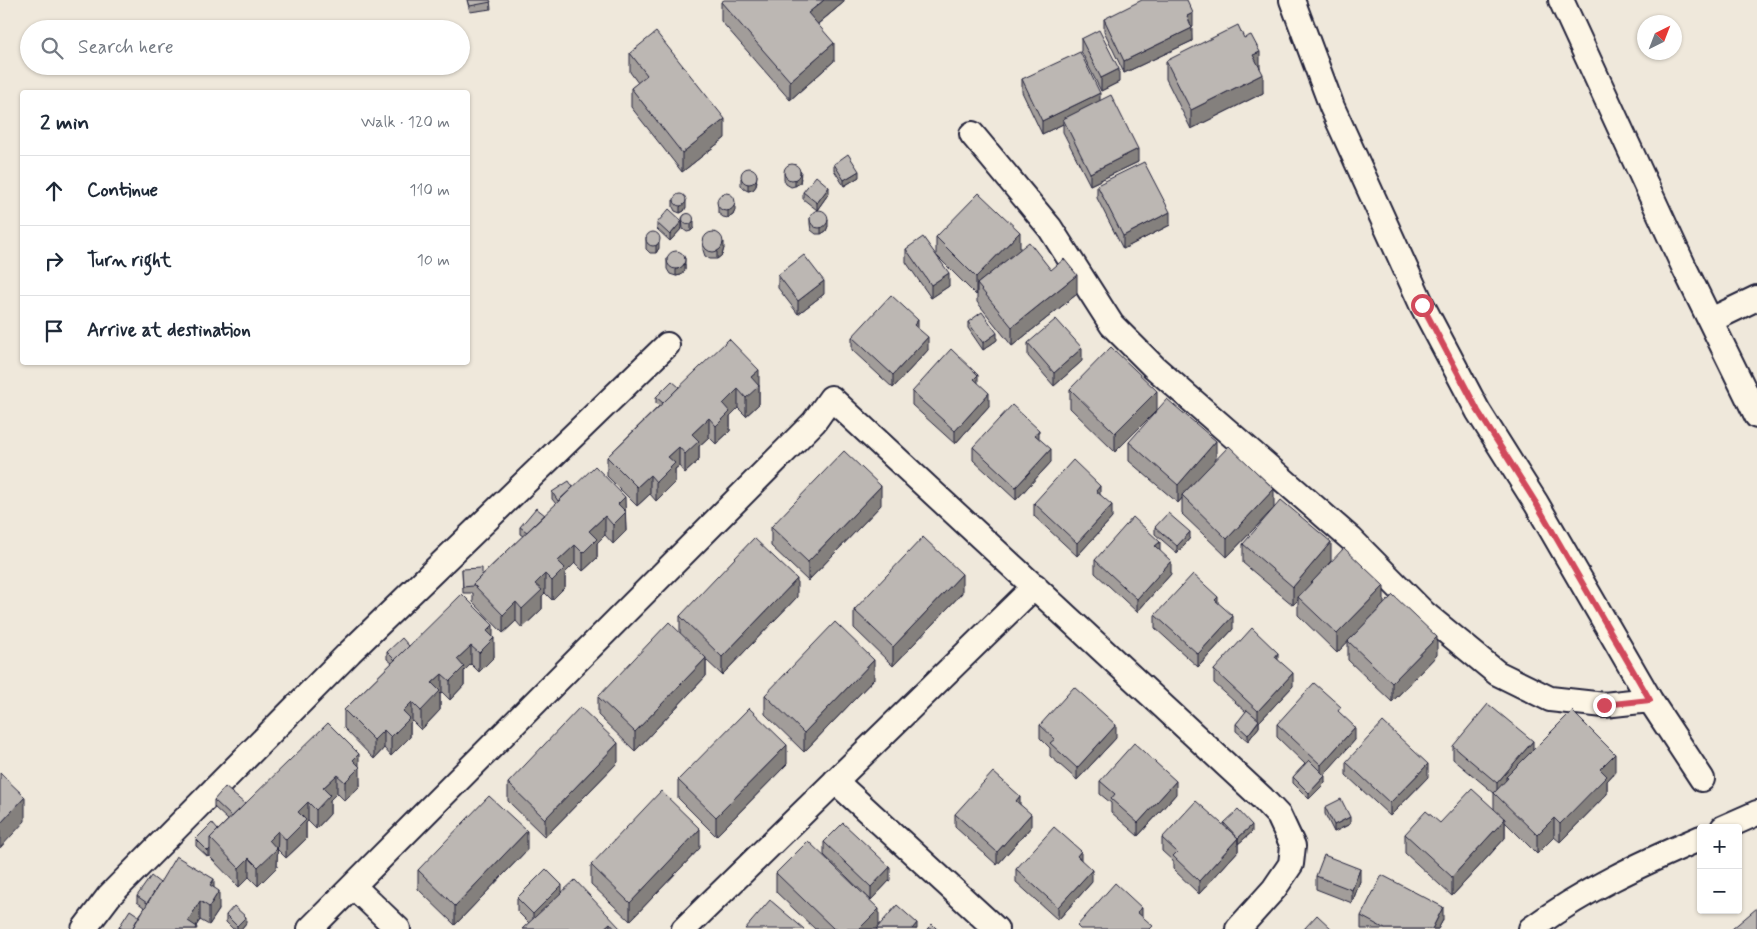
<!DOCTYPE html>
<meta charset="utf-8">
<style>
:root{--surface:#fff;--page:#f2f2f3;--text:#1f2937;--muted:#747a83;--line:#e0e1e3}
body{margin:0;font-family:Mynerve,sans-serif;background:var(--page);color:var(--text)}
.controls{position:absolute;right:15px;bottom:15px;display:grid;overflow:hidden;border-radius:5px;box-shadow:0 1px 4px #0004}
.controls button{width:45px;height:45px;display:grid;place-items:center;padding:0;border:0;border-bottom:1px solid var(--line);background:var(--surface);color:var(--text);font:25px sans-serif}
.compass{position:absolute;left:1637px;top:15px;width:45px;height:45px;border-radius:50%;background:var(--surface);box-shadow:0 1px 4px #0004;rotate:42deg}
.stop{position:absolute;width:15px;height:15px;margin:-11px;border:4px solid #d1495b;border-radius:50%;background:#fff}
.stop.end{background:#d1495b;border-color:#fff;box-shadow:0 1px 5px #0008}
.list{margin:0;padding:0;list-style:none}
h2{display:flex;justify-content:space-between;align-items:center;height:65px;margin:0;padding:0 20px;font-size:21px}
h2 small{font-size:16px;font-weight:400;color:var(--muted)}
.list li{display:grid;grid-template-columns:32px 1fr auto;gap:15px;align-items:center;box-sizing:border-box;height:70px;padding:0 20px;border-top:1px solid var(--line)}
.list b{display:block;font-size:19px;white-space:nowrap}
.list em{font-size:16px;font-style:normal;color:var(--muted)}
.icon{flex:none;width:28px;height:28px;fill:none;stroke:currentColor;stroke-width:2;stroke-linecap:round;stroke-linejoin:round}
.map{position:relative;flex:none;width:1757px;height:929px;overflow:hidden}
.search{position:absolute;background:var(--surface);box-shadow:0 1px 4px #0004;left:20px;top:20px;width:450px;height:55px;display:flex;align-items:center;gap:12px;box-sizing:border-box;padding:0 18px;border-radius:28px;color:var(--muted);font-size:19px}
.panel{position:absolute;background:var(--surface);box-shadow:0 1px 4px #0004;left:20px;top:90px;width:450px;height:275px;border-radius:5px}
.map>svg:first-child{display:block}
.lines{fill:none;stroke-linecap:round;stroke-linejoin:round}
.street-casing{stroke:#22223b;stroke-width:28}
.street{stroke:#fcf5e5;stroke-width:24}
.wall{fill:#a29d9a;stroke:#22223b}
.shaded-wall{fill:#84807d;stroke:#22223b}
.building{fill:#bcb7b3;stroke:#22223b}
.route{stroke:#d1495b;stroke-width:6}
</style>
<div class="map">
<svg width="1757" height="929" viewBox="0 0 1757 929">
<rect width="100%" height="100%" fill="#efe8db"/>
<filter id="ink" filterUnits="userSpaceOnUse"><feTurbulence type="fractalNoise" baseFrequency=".02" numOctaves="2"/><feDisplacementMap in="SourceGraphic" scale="10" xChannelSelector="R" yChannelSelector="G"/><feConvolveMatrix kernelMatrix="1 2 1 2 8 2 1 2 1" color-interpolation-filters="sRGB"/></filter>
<g filter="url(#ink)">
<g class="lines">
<g class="street-casing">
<path id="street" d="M1292 0 1332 107 1422 305 1478 411 1536 503 1650 700 1702 779
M1561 0 1684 267 1757 416
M972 134 1050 228 1112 325 1154 367 1351 539 1424 613 1497 673 1550 699 1604 705 1650 700
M1711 320 1757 298
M835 781 996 929
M1723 828 1757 813
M353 886 398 929
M84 929 109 896 350 652 667 345
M310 929 814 422 831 398 1262 798 1279 816 1293 846 1291 864 1274 889 1238 929
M684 929 1035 586
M1531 929C1584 890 1640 864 1701 838"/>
</g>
<use href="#street" class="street"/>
</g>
<path class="wall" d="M467 0H490L491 9 470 12Z
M844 0V2L818 24 834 61 790 100 721 21V2Z
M1104 19 1193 26 1191 27 1192 41 1124 73 1104 31Z
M1081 39 1119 82 1101 91 1081 51Z
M630 53 725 138 682 172 631 107V88L638 83 630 72Z
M1166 61 1260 69 1263 93 1191 129 1166 79Z
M1022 79 1100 100 1138 162 1090 185 1063 132V124L1042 134 1022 92Z
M834 164 859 177 844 186 834 170Z
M784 173 801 178 800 183 795 186 791 187 786 184 784 180Z
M741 178 757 181 756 186 753 190 748 191 744 189 741 185Z
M1097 185 1170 225 1123 249 1097 198Z
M803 192 829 193 817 210 803 199Z
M673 200 686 207 684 211 680 213 675 211 673 207Z
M718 201 735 210 733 215 728 218 723 217 718 213Z
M685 214 694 228 691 231 687 232 683 229 682 218Z
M810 218 828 226 826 231 821 234H816L811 230 810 224Z
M657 223 682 228 670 241 657 229Z
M646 237 659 248 656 253H650L646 249Z
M936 237 1020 250 1051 270 1077 294 1012 346 977 302V294L976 295 937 256 949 286 931 298 906 262V249L936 255Z
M703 243 724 248 722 255 717 259H710L705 256 703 250Z
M667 257 685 258V270L681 275 676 276 670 274 667 269Z
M778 275 824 294 798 314 778 288Z
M968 322 997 340 983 350 968 328Z
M918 328 928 350 893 388 852 350V337Z
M1028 343 1082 361 1054 386 1028 356Z
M978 383 989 406 955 444 912 405V392Z
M759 385V404L746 416 738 408 730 416V431L716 444 709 437 699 446V460L685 473 679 466 675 469V482L656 501 650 494 637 506 607 476V457L659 406 656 403V397L679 387Z
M1070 389 1157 410 1115 452 1070 408Z
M1039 439 1051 462 1016 500 973 460V447Z
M1129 442 1216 460 1274 508 1227 557 1182 514V498L1178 503 1129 461Z
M573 487 625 512 626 531 613 544 605 535 597 543V558L583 571 575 563 565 573V587L552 600 545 593 542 596V609L522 628 516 621 503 633 473 602V593H463L462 569 482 575 523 536 520 534V527L545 515 556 504 552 499V492Z
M1100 494 1112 518 1077 556 1034 516V503Z
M881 505 808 581 771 546V527Z
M1155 527 1190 538 1177 553 1155 534Z
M1243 544 1331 561 1325 568 1384 604 1437 655 1392 702 1348 660V641L1360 628 1337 653 1298 615V600L1293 605 1243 563Z
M1095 560 1171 574 1137 612 1095 573Z
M962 593 893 666 854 628V610Z
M797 597 722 675 706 660V676L635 751 598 715V697L680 633V616Z
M1218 603 1233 629 1198 667 1155 628V615Z
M493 637 494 657 479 672 471 664 464 671V685L450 700 442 692 440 694V710L421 730 412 721 410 723V737L391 756 384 748 374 759 344 728V710L392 663 387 659V652L409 646Z
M1278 660 1293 686 1259 722V727L1248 741 1236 731V724L1246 712 1214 683V670Z
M874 679 804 752 765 714V695Z
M1341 714 1355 740 1323 775 1325 783 1309 799 1293 783V777L1305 764 1277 737V724Z
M1040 725 1116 738 1077 780 1050 756V748L1040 738Z
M1453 746 1533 751 1615 772 1607 781V794L1560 842 1554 837 1537 854 1505 822V838L1452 896 1405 853V834L1440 823 1494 809V793L1453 759Z
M618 762 545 837 508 801V783Z
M1346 762 1428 777 1390 816 1346 775Z
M787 764 716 836 678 798V780Z
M359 766 360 786 345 801 337 793 330 800V814L316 829 308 821 306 823V839L286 858 278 850H277V867L258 886 249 877 239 887 210 857V855L208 857 196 846V839L218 830 228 820 214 807V800L245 804Z
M1100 781 1176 794 1138 836 1111 812V803L1100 794Z
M1020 804 1031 827 997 865 955 827V814Z
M1325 807 1350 824 1334 832 1325 814Z
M1224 823 1252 832 1238 844V851L1199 894 1173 869V861L1162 851V838L1224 826Z
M824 842 890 880 871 900 824 855Z
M700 848 630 921 591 884V865Z
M527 850 455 925 418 889V870Z
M1081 860 1092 882 1058 920 1016 882V869Z
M776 873 879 925 917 929H815L776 892Z
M1316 876 1360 881 1352 903 1316 889Z
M160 883 214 888 219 910 209 925 200 920 196 926 197 929H119V927L139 916 145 908 137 902V896Z
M562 892 621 929H522L529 923 517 911V898Z
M226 915 246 923 241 929H233L226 922Z
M1361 916 1443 920 1438 929H1361Z"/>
<path class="shaded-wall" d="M824 0H844V2L808 32V13Z
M1193 13V26L1187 29V16Z
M1192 28V41L1124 73V61Z
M834 43V61L790 100V81Z
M1260 52V70L1253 55Z
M1119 69V82L1101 91V78Z
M1263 74V93L1191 129V110Z
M1100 93V106L1063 119V124L1042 134V121Z
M725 119V138L682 172V153Z
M1138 149V162L1090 185V173Z
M801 171 800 183 795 186V180Z
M859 171V177L844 186V180Z
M757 175 756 186 753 190 748 191V184Z
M829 187V193L817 210V203Z
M686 200V207L684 211 680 213V207Z
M735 204V210L733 215 728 218V211Z
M1170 212V225L1123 249V236Z
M828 219V226L826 231 821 234V227Z
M682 221V228L670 241V235Z
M694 221V228L691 231V224Z
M1020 232V250L977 284V294L976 295V277Z
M659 242V248L656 253V246Z
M724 242V248L722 255 717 259V252Z
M685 264V270L681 275 676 276V270Z
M949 273V286L931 298V285Z
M1077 275V294L1012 346V327Z
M824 281V294L798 314V301Z
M918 320V333L914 325Z
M997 333V340L983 350V343Z
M928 337V350L893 388V375Z
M1082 348V361L1054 386V373Z
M759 370V404L746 416V398L751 377Z
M978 375V388L974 379Z
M738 389V408L730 416V431L716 444V426L723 404Z
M1157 391V410L1115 452V433Z
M989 393V406L955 444V431Z
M709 418V437L699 446V460L685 473V454L692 434Z
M1039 430V443L1035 435Z
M1216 441V460L1182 495V498L1178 503V485Z
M679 447V466L675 469V482L656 501V482L668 457Z
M1051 449V462L1016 500V487Z
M650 475V494L637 506V487Z
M881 486V505L808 581V562Z
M1100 486V499L1096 491Z
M1274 489V508L1227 557V539Z
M625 497 626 531 613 544V525L618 504Z
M1112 505V518L1077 556V543Z
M605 516V535L597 543V558L583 571V553L589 531Z
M1190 532V538L1177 553V546Z
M1160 542V555L1155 546Z
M1331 542V561L1299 598 1298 597V600L1293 605V587Z
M575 545V563L565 573V587L552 600V581L558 561Z
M1171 561V574L1137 612V599Z
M545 574V593L542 596V609L522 628V609L535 584Z
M962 574V593L893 666V647Z
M797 579V597L722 675V657Z
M1384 586V604L1337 653V634Z
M1218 597V609L1215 600Z
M516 602V621L503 633V615Z
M1233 616V629L1198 667V654Z
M493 625V640L494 638V657L479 672V653L487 631Z
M1437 637V655L1392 702V683Z
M471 646V664L464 671V685L450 700V681L457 659Z
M1278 653V666L1275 657Z
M706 658V676L635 751V732Z
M874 660V679L804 752V733Z
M1293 673V686L1259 722V727L1248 741V735L1258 722V711Z
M442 674V692L440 694V710L421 730V711L432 683Z
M412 702V721L410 723V737L391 756V737L403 711Z
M1116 725V738L1077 780V768Z
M1355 727V740L1321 778V765Z
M384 730V748L374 759V740Z
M1533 741V754L1508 778 1506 777V785L1497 796V783Z
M618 743V762L545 837V819Z
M787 745V764L716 836V817Z
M359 754V769L360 767V786L345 801V782L353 760Z
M1615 754V772L1607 781V794L1560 842V824L1600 769Z
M1428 764V777L1390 816V803Z
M337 775V793L330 800V814L316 829V810L323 788Z
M1325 776V783L1309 799V793Z
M1176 781V794L1138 836V823Z
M1020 796V809L1016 801Z
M25 797V821L0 848V824Z
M308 802V821L306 823V839L286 858V840L298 812Z
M1031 814V827L997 865V852Z
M1350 817V824L1334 832V825Z
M1554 818V837L1537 854V835Z
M1505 819V838L1452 896V877Z
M1252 825V832L1238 844V838Z
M700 829V848L630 921V903Z
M278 831 277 867 258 886V867L269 840Z
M527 831V850L455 925V906Z
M1238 838V851L1199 894V881Z
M210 849V855L208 857V851Z
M1081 851V864L1077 856Z
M249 858V877L239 887V868Z
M890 867V880L871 900V887Z
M1360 869V881L1352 903V890Z
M1092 870V882L1058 920V907Z
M214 879V897L210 885Z
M562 885V898L533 927V914Z
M219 891V910L209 925V907Z
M200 901V920L194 929 188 921Z
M1443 907V920L1438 929H1432Z
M1142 908V920L1137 912Z
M879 909V927L877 929H859Z
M246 917V923L241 929H237V926Z
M610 923V929H603Z
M917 923V929H912Z"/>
<path class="building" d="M468 0H490L491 2 470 6Z
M724 0H824L808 13 834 43 790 81 721 2Z
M1142 0H1187L1193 13 1187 16 1192 28 1124 61 1104 19Z
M1238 25 1244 38 1251 35 1260 52 1253 55 1263 74 1191 110 1166 61Z
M1099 30 1119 69 1101 78 1081 39Z
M656 32 725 119 682 153 631 88 647 75 630 53Z
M1080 52 1100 93 1042 121 1022 79Z
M1111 95 1138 149 1090 173 1063 119Z
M848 154 859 171 844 180 834 164Z
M1144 162 1170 212 1123 236 1097 185Z
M784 172a8 8 0 1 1 16 0a8 8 0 1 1-16 0Z
M741 176a8 8 0 1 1 16 0a8 8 0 1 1-16 0Z
M816 176 829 187 817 203 803 192Z
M979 193 1020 232 976 277 936 237Z
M717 202a9 9 0 1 1 18 0a9 9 0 1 1-18 0Z
M674 200a6 6 0 1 1 12 0a6 6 0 1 1-12 0Z
M669 209 682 221 670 235 657 223Z
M810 219a9 9 0 1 1 18 0a9 9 0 1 1-18 0Z
M682.5 219a5.5 5.5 0 1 1 11 0a5.5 5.5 0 1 1-11 0Z
M703 242a10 10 0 1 1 20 0a10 10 0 1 1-20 0Z
M646 239a7 7 0 1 1 14 0a7 7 0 1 1-14 0Z
M923 237 949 273 931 285 906 249Z
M1029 242 1051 270 1064 259 1077 275 1012 327 977 284Z
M667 260a9 9 0 1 1 18 0a9 9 0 1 1-18 0Z
M804 255 824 281 798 301 778 275Z
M891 295 918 320 914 325 928 337 893 375 852 337Z
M982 312 997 333 983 343 968 322Z
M1056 319 1082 348 1054 373 1028 343Z
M729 339 759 370 751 377 759 386 746 398 738 389 723 404 730 412 716 426 709 418 692 434 699 441 685 454 679 447 668 457 675 463 656 482 650 475 637 487 607 457Z
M1111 347 1157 391 1115 433 1070 389Z
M951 349 978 375 974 379 989 393 955 431 912 392Z
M672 381 679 387 663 403 656 397Z
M1167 399 1216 441 1178 485 1129 442Z
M1012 405 1039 430 1035 435 1051 449 1016 487 973 447Z
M1229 446 1274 489 1227 539 1182 495Z
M844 451 881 486 808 562 771 527Z
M1073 460 1100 486 1096 491 1112 505 1077 543 1034 503Z
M595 466 625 497 618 504 626 512 613 525 605 516 589 531 597 539 583 553 575 545 558 561 565 568 552 581 545 574 535 584 542 590 522 609 516 602 503 615 473 584Z
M569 481 573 487 558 501 552 492Z
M1281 500 1331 542 1293 587 1243 544Z
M536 508 545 515 527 532 520 527Z
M1168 513 1190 532 1177 546 1155 527Z
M1133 517 1160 542 1155 546 1171 561 1137 599 1095 560Z
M923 537 962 574 893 647 854 610Z
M754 538 797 579 722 657 680 616Z
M1344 548 1384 586 1337 634 1298 597Z
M482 568V575L473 584V586L463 587 462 569Z
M1193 574 1218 597 1215 600 1233 616 1198 654 1155 615Z
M462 594 493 625 487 631 494 638 479 653 471 646 457 659 464 667 450 681 442 674 432 683 440 691 421 711 412 702 403 711 410 718 391 737 384 730 374 740 344 710Z
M1393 595 1437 637 1392 683 1348 641Z
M669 622 706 658 635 732 598 697Z
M835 622 874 660 804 733 765 695Z
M1252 628 1278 653 1275 657 1293 673 1258 711 1214 670Z
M402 638 409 646 395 660 387 652Z
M1314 683 1341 707 1338 711 1355 727 1321 765 1277 724Z
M1074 687 1116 725 1077 768 1050 743 1055 739 1040 725Z
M1488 704 1533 741 1497 783 1453 746Z
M580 707 618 743 545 819 508 783Z
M749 708 787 745 716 817 678 780Z
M1247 710 1259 720 1248 735 1236 724Z
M1572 711 1615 754 1600 769 1607 776 1560 824 1554 818 1537 835 1494 793 1508 778 1506 777Z
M1383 722 1428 764 1390 803 1346 762Z
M328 723 359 754 353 760 360 767 345 782 337 775 323 788 330 795 316 810 308 802 298 812 306 820 286 840 278 831 269 840 277 849 258 867 249 858 239 868 210 838Z
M1134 743 1176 781 1138 823 1111 799 1115 794 1100 781Z
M1309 760 1325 776 1309 793 1293 777Z
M993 772 1020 796 1016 801 1031 814 997 852 955 814Z
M0 773 25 797 0 824Z
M225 787 245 804 232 817 214 800Z
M1472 789 1505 819 1452 877 1405 834 1426 811 1440 823Z
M661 791 700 829 630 903 591 865Z
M489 796 527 831 455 906 418 870Z
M1341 799 1350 817 1334 825 1325 807Z
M1196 801 1238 838 1199 881 1173 856 1177 852 1162 838Z
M1238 810 1252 825 1238 838 1224 823Z
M212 823 218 830 210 838V849L208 851 196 839Z
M843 823 890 867 871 887 824 842Z
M1054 827 1081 851 1077 856 1092 870 1058 907 1016 869Z
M808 841 879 909 859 929H834L776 873Z
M1324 855 1360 869 1352 890 1316 876Z
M176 856 214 879 210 885 219 891 209 907 200 901 188 921 197 927 196 929H132Z
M546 869 562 885 533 914 517 898Z
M1382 875 1443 907 1432 929H1385L1361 916Z
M151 876 160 883 147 903 137 896Z
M575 880 621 929H615L610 923 603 929H522Z
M1115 883 1142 908 1137 912 1153 926 1150 929H1080L1077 926Z
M770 900 804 929H745Z
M897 905 917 923 912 929H876Z
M234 906 246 917 237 926 226 915Z
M1757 908V929H1732Z
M130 910 139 916 132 929H123L119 927Z
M1317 915 1332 929H1304Z
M932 924 937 929H927Z"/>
</g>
<g class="lines" filter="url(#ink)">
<path class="route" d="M1422 305 1478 411 1536 503 1650 700 1604 705"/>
</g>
</svg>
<div class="controls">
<button>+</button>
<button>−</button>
</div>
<svg class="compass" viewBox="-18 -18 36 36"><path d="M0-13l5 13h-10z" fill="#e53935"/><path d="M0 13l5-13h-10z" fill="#747a83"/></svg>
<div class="stop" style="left:1422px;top:305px"></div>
<div class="stop end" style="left:1604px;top:705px"></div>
<div class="search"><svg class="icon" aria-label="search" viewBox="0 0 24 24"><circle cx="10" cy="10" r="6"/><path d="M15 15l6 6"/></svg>Search here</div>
<section class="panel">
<h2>2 min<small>Walk · 120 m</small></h2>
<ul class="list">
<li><svg class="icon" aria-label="ahead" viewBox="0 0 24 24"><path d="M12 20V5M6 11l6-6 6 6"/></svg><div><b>Continue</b></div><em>110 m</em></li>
<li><svg class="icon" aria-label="right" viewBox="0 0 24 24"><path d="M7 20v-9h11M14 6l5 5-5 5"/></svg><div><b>Turn right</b></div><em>10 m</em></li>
<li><svg class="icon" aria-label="arrive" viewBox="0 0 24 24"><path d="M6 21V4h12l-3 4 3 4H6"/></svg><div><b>Arrive at destination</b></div></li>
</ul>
</section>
</div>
